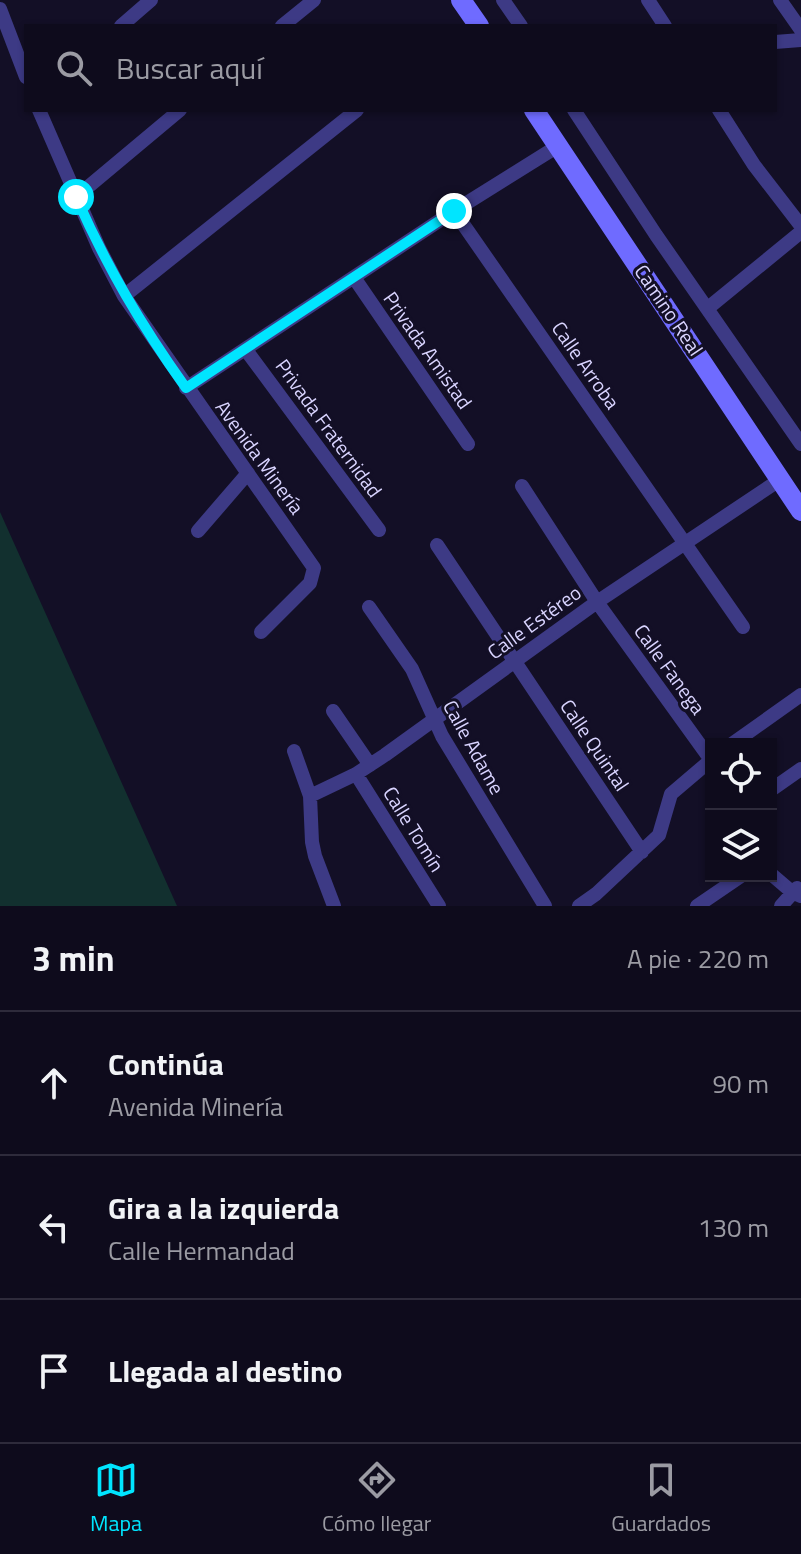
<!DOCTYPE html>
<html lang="es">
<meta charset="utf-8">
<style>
:root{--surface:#0e0b1c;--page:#1c1929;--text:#f1f3f6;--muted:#9b9ba3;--line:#2e2b3b;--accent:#00e5ff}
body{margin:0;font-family:"Titillium Web",sans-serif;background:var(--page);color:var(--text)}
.controls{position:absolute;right:24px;bottom:24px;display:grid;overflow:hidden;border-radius:0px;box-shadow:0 2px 6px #0004}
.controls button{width:72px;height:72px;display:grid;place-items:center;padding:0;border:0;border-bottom:2px solid var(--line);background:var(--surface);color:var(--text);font:40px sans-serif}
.stop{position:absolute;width:24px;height:24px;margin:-18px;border:6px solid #00e5ff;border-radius:50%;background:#fff}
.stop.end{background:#00e5ff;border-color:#fff;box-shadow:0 2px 8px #0008}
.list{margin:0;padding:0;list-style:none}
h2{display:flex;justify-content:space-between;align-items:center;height:104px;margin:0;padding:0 32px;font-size:34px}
h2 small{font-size:26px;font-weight:400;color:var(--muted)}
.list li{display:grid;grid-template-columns:52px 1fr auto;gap:24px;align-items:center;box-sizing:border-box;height:144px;padding:0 32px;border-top:2px solid var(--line)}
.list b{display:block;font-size:30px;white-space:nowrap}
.list p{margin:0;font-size:26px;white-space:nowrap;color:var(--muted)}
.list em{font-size:26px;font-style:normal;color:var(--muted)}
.icon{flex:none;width:44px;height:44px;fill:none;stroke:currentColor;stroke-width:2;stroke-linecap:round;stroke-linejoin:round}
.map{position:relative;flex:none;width:801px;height:906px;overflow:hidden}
.search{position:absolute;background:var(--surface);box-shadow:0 2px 6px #0004;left:24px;right:24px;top:24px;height:88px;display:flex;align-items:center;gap:20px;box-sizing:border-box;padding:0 28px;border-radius:0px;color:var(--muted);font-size:30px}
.sheet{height:536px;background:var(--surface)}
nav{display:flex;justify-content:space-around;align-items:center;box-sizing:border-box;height:112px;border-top:2px solid var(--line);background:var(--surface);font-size:22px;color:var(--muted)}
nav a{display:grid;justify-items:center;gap:4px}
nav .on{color:var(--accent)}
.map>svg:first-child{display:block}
.green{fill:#12302f}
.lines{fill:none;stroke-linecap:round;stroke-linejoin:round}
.street{stroke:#3d3a85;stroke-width:14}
.secondary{stroke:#6f6bff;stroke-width:20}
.route{stroke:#00e5ff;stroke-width:10}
.labels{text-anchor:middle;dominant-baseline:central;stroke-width:6;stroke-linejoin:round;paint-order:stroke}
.street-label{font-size:20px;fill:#d9d4ff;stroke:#130f26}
</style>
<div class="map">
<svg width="801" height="906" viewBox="0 0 801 906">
<rect width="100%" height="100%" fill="#130f26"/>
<path class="green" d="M0 512 177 906H0Z"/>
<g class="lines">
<path class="street" d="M503 0 521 26
M648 0 665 26
M780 0 801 30
M0 9 26 77
M121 26 151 0
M282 26 314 0
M775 42 801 40
M39 110 99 248 124 296 314 568 310 583 261 632
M574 110 656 235 801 444
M719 110 754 165 801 226
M76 197 180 110
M454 211 743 627
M355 279 468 444
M124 296 357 110
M708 308 801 232
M246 350 379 530
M186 388 454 211 558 146
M522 486 597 602 711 760
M198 531 248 473
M437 545 642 852
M369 607 412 669 442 736 545 906
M333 711 370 765
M732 744 801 695
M294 751 310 796 312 842 315 856 334 906
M356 774 439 906
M771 790 801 769
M310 796 356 774 385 755 597 602 781 479
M771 874 792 892 801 896
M579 906 596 894 659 835 671 794 711 760
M697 906 741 876
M781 906 797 888"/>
<path class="secondary" d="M461 0 479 26
M534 110 801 511"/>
</g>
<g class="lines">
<path class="route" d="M76 197C108 269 141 325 186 388L454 211"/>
</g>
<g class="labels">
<g class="street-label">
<text transform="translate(669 310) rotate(56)">Camino Real</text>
<text transform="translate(428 350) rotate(55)">Privada Amistad</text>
<text transform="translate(586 365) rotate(55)">Calle Arroba</text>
<text transform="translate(329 428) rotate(54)">Privada Fraternidad</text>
<text transform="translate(260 457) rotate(54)">Avenida Minería</text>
<text transform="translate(534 622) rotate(-36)">Calle Estéreo</text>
<text transform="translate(670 669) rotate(54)">Calle Fanega</text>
<text transform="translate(595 745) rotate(56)">Calle Quintal</text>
<text transform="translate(474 747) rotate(61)">Calle Adame</text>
<text transform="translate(414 829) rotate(58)">Calle Tomín</text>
</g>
</g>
</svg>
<div class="controls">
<button><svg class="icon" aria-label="locate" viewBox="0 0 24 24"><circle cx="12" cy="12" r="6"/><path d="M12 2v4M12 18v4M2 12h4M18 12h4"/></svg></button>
<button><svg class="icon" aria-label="layers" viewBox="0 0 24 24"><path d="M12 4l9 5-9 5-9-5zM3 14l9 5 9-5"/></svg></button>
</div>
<div class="stop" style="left:76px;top:197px"></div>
<div class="stop end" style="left:454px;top:211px"></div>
<div class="search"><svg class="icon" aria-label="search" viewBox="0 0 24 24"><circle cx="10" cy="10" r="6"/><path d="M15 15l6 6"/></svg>Buscar aquí</div>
</div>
<section class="sheet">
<h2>3 min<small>A pie · 220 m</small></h2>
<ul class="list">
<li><svg class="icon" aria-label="ahead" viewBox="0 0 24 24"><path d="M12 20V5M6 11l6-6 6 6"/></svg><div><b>Continúa</b><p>Avenida Minería</p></div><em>90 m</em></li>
<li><svg class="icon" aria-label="left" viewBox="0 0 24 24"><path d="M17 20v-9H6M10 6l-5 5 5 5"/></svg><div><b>Gira a la izquierda</b><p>Calle Hermandad</p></div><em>130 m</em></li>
<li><svg class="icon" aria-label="arrive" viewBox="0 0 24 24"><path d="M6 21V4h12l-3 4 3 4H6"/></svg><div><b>Llegada al destino</b></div></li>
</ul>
</section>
<nav>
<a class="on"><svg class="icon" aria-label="map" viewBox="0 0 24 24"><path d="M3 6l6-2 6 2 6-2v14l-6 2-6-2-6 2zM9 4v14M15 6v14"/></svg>Mapa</a>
<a><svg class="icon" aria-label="directions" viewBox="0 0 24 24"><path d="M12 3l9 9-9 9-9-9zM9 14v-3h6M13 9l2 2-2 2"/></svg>Cómo llegar</a>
<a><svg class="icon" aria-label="saved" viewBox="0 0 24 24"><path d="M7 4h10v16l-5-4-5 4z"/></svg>Guardados</a>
</nav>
